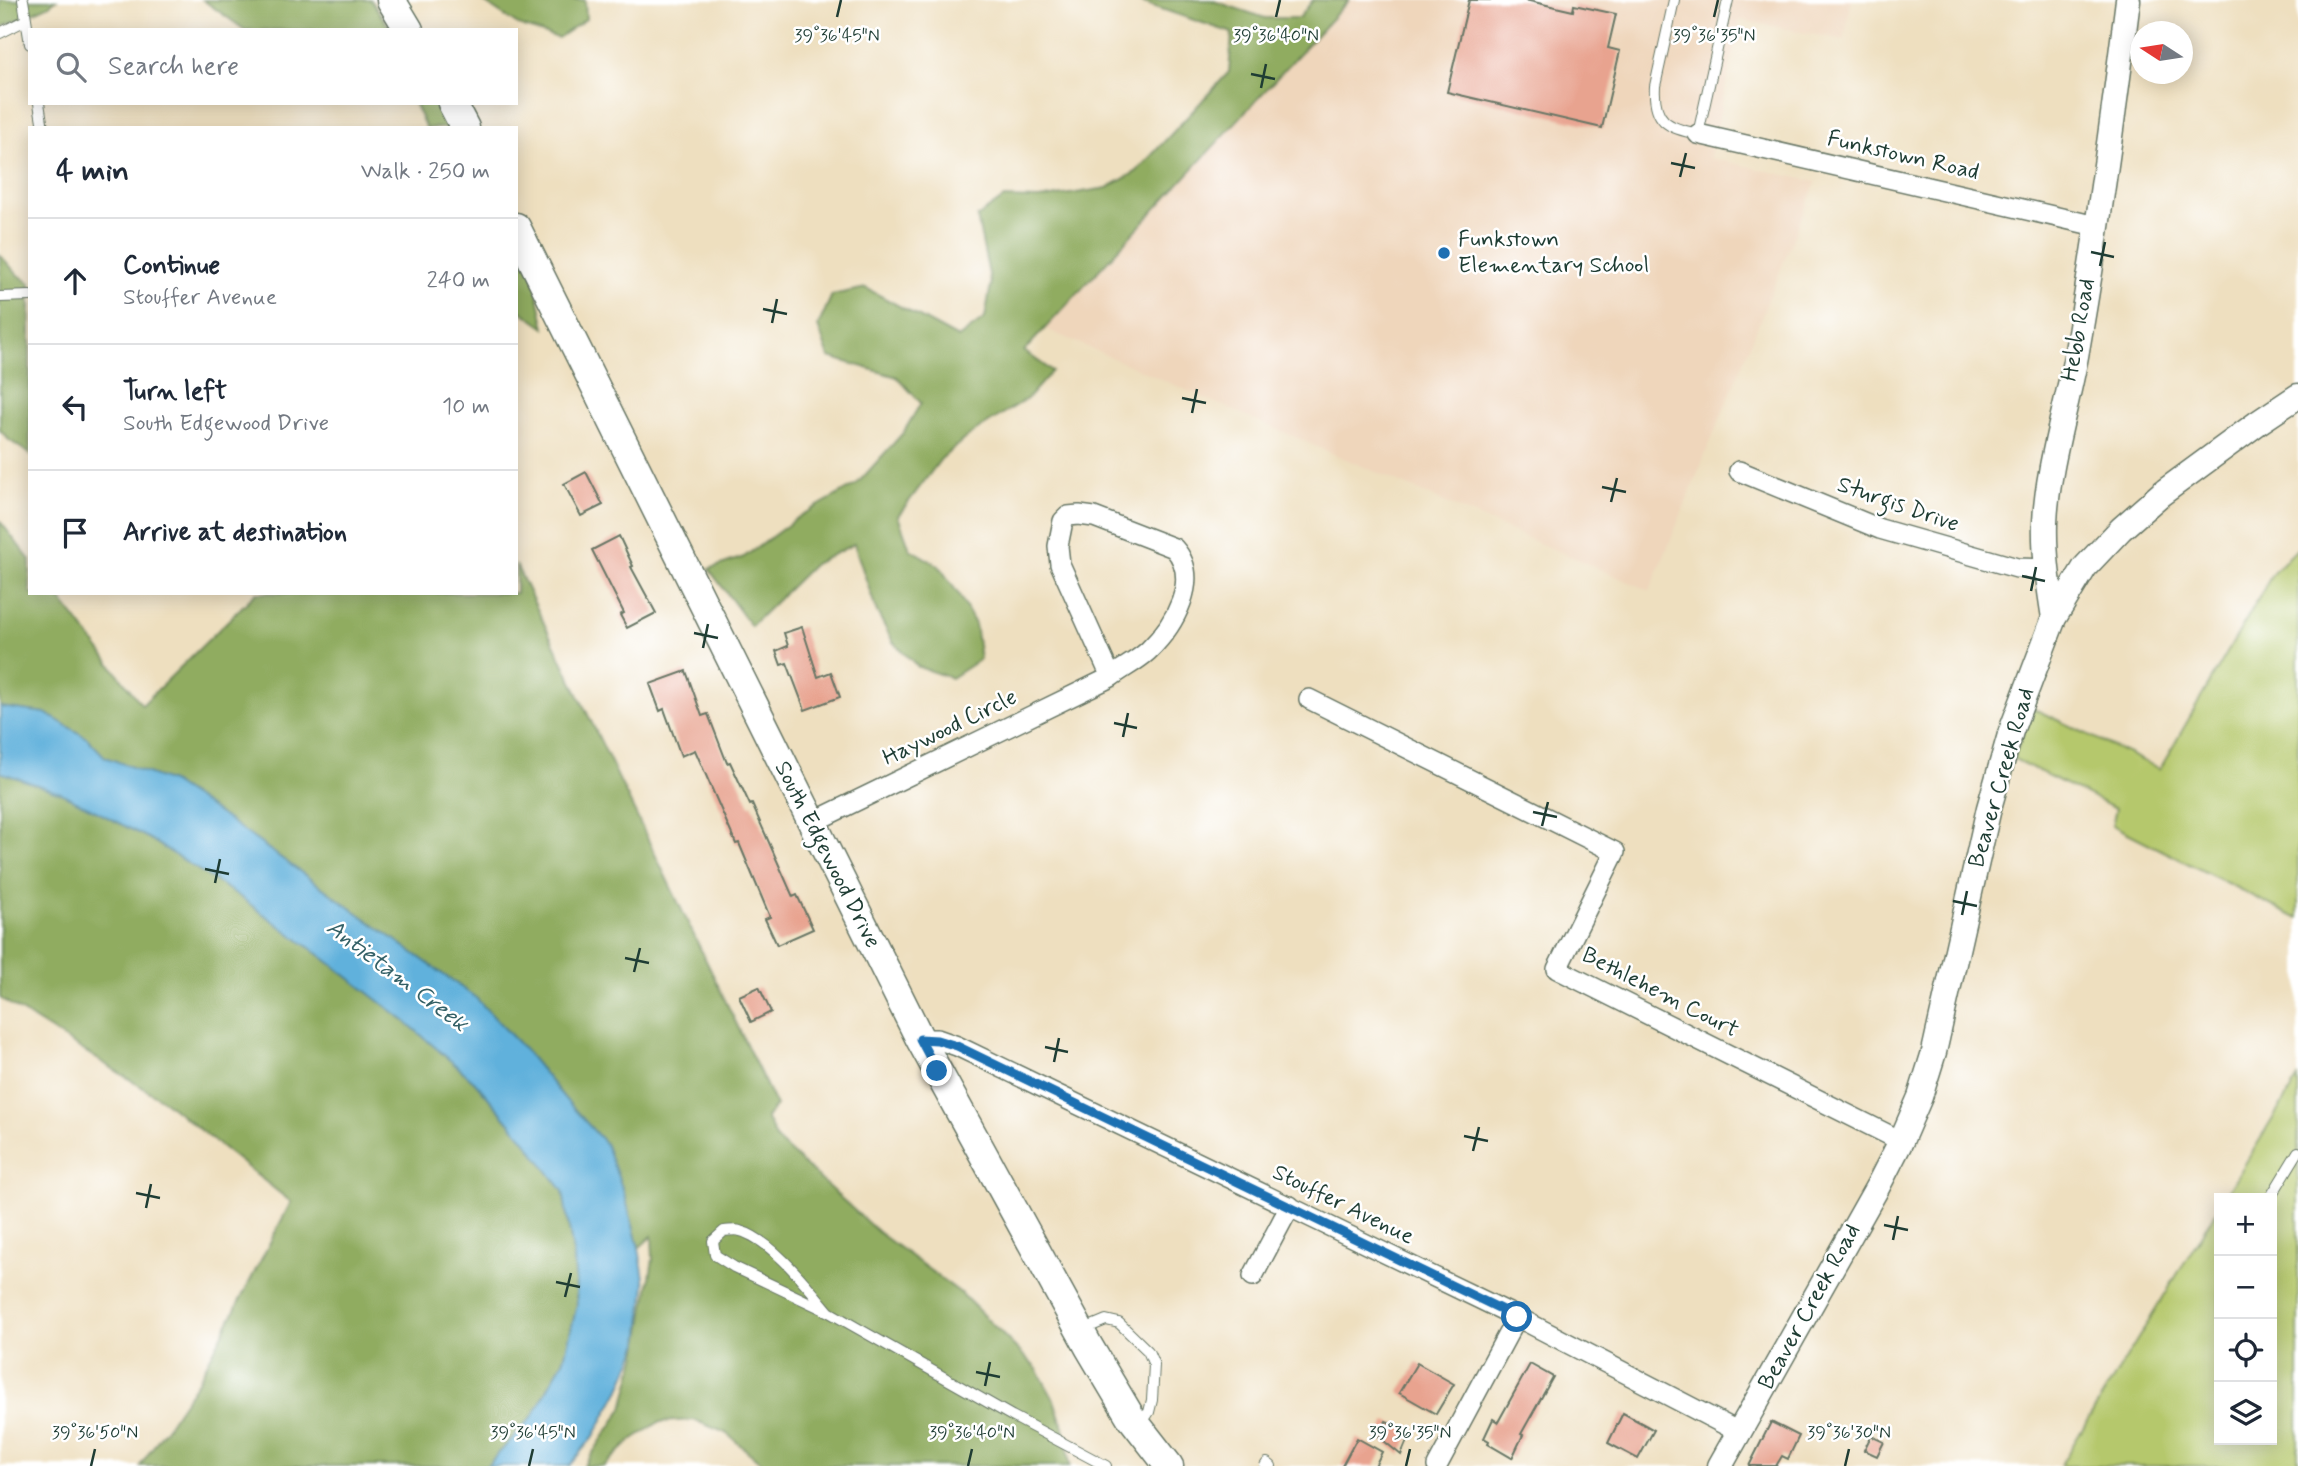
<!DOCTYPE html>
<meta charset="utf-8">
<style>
:root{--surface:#fff;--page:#f6f6f7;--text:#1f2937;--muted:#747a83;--line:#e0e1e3}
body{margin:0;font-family:Mynerve,sans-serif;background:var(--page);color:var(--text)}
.controls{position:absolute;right:21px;bottom:21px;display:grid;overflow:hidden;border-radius:0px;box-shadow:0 4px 18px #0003}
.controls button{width:63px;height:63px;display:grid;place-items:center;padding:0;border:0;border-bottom:2px solid var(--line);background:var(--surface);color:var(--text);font:35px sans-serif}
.compass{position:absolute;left:2130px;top:21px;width:63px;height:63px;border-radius:50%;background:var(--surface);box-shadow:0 4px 18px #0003;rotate:282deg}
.stop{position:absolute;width:21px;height:21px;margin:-16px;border:5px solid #1f6fb2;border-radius:50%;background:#fff}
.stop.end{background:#1f6fb2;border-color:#fff;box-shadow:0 2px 7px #0008}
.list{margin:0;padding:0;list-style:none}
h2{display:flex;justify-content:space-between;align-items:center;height:91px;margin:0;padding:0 28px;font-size:30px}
h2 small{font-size:23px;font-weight:400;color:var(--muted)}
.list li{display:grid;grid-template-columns:46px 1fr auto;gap:21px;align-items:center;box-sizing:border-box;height:126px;padding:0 28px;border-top:2px solid var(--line)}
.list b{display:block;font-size:26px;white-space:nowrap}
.list p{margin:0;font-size:23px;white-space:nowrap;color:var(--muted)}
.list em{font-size:23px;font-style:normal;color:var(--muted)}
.icon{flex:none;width:38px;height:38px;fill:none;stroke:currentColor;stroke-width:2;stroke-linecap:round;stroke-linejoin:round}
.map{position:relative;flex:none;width:2298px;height:1466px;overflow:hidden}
.search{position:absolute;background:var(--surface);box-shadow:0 4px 18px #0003;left:28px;top:28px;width:490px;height:77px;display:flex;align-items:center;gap:18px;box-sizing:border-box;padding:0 24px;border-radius:0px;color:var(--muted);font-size:26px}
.panel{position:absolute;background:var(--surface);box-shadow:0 4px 18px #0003;left:28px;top:126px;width:490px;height:469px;border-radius:0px}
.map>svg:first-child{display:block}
.built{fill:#efd6bb}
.green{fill:#b5c86c;stroke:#6a8250;stroke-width:2}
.forest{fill:#90ac60;stroke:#58744a;stroke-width:2}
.water{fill:#61b1dc;stroke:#407788;stroke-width:2}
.building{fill:#e8a38f}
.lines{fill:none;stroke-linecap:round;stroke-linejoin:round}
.service-casing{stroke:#677665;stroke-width:12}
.minor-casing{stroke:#677665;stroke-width:22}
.tertiary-casing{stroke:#677665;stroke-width:27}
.secondary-casing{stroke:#677665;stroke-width:31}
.service{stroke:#fff;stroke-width:10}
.minor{stroke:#fff;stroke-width:19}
.tertiary{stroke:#fff;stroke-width:24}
.secondary{stroke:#fff;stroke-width:28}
.route{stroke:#1f6fb2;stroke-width:9}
.ticks{fill:none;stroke:#1f3d34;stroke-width:2.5}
.poi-dot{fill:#1f6fb2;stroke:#fff;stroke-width:2.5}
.labels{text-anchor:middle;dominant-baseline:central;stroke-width:5;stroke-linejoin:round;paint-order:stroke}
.street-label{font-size:23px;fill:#1f3d34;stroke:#fff}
.poi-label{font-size:23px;fill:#1f3d34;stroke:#fff;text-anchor:start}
.water-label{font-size:24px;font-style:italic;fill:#336066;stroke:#fff}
.ticks-label{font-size:18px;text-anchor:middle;fill:#1f3d34;stroke:#fff;stroke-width:5;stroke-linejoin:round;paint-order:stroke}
</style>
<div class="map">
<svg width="2298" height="1466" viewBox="0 0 2298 1466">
<rect width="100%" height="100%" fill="#fff"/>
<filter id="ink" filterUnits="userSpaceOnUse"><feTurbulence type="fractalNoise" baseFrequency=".0143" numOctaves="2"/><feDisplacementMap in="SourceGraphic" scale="14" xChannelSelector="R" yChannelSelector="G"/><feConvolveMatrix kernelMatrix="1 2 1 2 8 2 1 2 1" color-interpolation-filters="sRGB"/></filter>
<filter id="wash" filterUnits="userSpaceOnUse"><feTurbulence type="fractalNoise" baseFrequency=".00686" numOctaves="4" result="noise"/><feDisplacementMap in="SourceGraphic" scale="28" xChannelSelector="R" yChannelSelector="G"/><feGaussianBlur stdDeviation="1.57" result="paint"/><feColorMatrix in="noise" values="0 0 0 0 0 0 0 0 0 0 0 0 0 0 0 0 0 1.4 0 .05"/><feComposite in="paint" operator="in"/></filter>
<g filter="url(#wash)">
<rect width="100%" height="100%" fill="#eedfbf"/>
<path class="built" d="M1339 0H1852L1844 40 1740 20 1710 158 1816 182 1650 591 1034 324Z"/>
<path class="green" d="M2298 548V919L2112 825 2116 809 2014 759 2030 707 2160 769 2273 573Z
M2298 1078V1466H2060L2219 1206V1440H2272V1198H2224Z"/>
<path class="forest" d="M0 0H56L48 6 0 28Z
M203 0H371L391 30H245Z
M481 0H585L586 19 558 38 518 25Z
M1135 0H1211L1265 18H1299L1313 0H1349L1024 351 1052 371 1028 398 968 436 941 459 898 516 910 549 939 566 959 595 975 624 980 659 951 678 918 667 893 642 877 612 854 544 814 564 751 626 709 569 744 557 800 516 857 484 903 433 921 403 897 377 829 357 818 326 832 295 866 288 958 338 985 318 991 284 977 217 1004 198 1039 199 1107 188 1136 172 1229 72 1232 33Z
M414 103H434L448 128H426Z
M516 242 532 269 545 328 521 311 516 303Z
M0 255 16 273 30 283V454L9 440 0 430Z
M0 521 30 560V593H56L142 705 256 593H516V565L776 1106 766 1117 777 1140 878 1232 962 1294 1037 1369 1054 1400 1065 1433 1070 1466H765L726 1433 694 1420 659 1422 632 1440 604 1466H584L623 1408 638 1350 653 1259 652 1236 639 1248 624 1193 605 1143 565 1099 525 1050 476 998 224 817 171 782 105 757 87 738 45 713 0 707Z
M0 772 61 793 150 839 239 896 321 956 405 1021 475 1082 523 1138 563 1191 574 1258 577 1305 564 1359 533 1416 487 1466H140L198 1381 291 1202 164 1101 0 998Z"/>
<path class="water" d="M0 707 45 713 87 738 105 757 171 782 224 817 476 998 525 1050 565 1099 605 1143 624 1193 639 1248 645 1284 639 1343 620 1389 594 1436 569 1466H487L533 1416 564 1359 577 1305 574 1258 563 1191 523 1138 475 1082 405 1021 321 956 239 896 150 839 61 793 0 772Z"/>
<g id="blocks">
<path class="building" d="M1469 0H1525L1573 11 1574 5 1616 14 1608 48 1620 51 1602 128 1447 92Z
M586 472 603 505 581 516 564 484Z
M619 536 633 566 631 567 656 613 627 628 620 615 624 613 592 550Z
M802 627 818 677 831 672 840 697 805 710 787 663 781 665 776 651 788 646 784 633Z
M686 671 702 716 708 714 727 763 730 762 750 805 752 804 793 897 797 895 813 929 777 945 765 919 770 917 739 843 736 844 695 750 681 756 664 709 660 711 650 684Z
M759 987 771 1012 751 1022 739 996Z
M1417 1363 1454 1384 1436 1414 1399 1393Z
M1530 1364 1553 1377 1521 1434 1523 1435 1512 1458 1488 1444 1489 1441 1484 1438 1493 1419 1498 1422Z
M1623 1413 1654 1430 1638 1459 1608 1443Z
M1386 1421 1411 1431 1401 1455 1379 1437Z
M1771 1422 1799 1436 1788 1459 1782 1456 1776 1466H1749Z
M1871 1436 1884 1442 1877 1456 1864 1450Z
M1357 1438 1382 1452 1375 1466H1342Z"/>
</g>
</g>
<g filter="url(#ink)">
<use href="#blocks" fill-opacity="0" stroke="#677665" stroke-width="2"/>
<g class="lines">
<g class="service-casing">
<path id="service" d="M23 0 30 44
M1674 0 1655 86C1653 121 1667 128 1698 134L1728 0
M0 33 26 20
M39 103 43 128
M0 297 30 296
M2270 1198 2298 1152
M829 1312C809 1288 771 1239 740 1231 736 1229 729 1231 724 1231L713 1241 715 1255 734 1267 829 1312 1012 1416 1106 1466
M1082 1330 1106 1320 1119 1323 1148 1351 1154 1365 1152 1400 1149 1412 1141 1424
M1265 1466 1267 1463 1271 1466"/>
</g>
<g class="minor-casing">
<path id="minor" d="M1698 134 2096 226
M1739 471 1880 529 2017 568 2046 569
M1309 699 1615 852 1557 969 1901 1141
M811 823 1111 677 1060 564 1058 546 1063 521 1068 516 1079 515 1094 517 1174 548C1202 579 1174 626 1148 651 1137 661 1123 668 1111 677
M920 1039H937L957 1046 1517 1317 1739 1432
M1253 1276 1290 1206
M1437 1466 1517 1317"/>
</g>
<g class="tertiary-casing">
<path id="tertiary" d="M2054 618C2049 586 2044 555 2045 523 2047 470 2066 410 2076 356 2097 238 2113 119 2128 0
M1720 1466 1878 1186 1901 1141 1920 1097 1934 1052 1989 808 2011 731 2054 618 2085 567 2121 529 2161 494 2259 422 2298 396"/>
</g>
<g class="secondary-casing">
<path id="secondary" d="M391 0 409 30
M452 103 465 128
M516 227 920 1039 1089 1347 1130 1416 1169 1466"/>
</g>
<use href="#service" class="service"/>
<use href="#minor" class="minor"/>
<use href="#tertiary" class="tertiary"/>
<use href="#secondary" class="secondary"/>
</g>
</g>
<g class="lines" filter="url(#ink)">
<path class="route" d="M937 1071 920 1039 937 1040 957 1046 1517 1317"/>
</g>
<path class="ticks" d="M837 17 841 0M1276 17 1280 0M1714 17 1718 0M1251 74 1275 79M1261 88 1266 64M1671 163 1695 168M1680 177 1686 153M2091 252 2114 257M2100 266 2105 242M763 309 787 314M772 323 777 299M1182 398 1206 403M1192 413 1197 389M1602 487 1626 492M1611 502 1617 478M2022 576 2045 581M2031 591 2036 567M694 633 718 638M703 648 708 624M1114 723 1137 728M1123 737 1128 713M1533 812 1557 817M1542 826 1548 802M205 869 229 874M215 883 220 859M1953 901 1977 906M1962 915 1967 891M625 958 649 963M634 972 640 948M1045 1047 1068 1052M1054 1062 1059 1038M1464 1136 1488 1141M1473 1151 1479 1127M136 1193 160 1198M146 1208 151 1184M1884 1225 1908 1230M1893 1240 1898 1216M556 1282 580 1287M565 1297 571 1273M976 1372 1000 1377M985 1386 990 1362M91 1466 95 1449M529 1466 533 1449M968 1466 972 1449M1406 1466 1410 1449M1845 1466 1849 1449"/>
<circle class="poi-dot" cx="1444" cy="253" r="7"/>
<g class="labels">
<g class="street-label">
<text transform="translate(1903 156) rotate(13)">Funkstown Road</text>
<text transform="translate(2079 330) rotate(-80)">Hebb Road</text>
<text transform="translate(1898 505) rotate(19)">Sturgis Drive</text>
<text transform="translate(950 728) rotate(-26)">Haywood Circle</text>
<text transform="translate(2002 778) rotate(-74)">Beaver Creek Road</text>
<text transform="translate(827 855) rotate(63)">South Edgewood Drive</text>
<text transform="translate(1660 993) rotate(27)">Bethlehem Court</text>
<text transform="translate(1343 1205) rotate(26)">Stouffer Avenue</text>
<text transform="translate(1810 1307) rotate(-61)">Beaver Creek Road</text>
</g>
<g class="poi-label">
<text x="1458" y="240">Funkstown<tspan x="1458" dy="26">Elementary School</tspan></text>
</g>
<g class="water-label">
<text transform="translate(397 976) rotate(37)">Antietam Creek</text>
</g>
</g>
<g class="ticks-label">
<text x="837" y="41">39°36'45"N</text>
<text x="1276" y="41">39°36'40"N</text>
<text x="1714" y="41">39°36'35"N</text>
<text x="95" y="1438">39°36'50"N</text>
<text x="533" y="1438">39°36'45"N</text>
<text x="972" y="1438">39°36'40"N</text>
<text x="1410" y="1438">39°36'35"N</text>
<text x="1849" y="1438">39°36'30"N</text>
</g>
</svg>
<div class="controls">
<button>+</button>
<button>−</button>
<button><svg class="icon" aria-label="locate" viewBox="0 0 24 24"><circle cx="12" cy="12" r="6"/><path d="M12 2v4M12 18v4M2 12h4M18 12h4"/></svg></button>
<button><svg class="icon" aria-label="layers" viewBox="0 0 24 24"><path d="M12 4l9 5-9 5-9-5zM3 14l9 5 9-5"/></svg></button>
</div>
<svg class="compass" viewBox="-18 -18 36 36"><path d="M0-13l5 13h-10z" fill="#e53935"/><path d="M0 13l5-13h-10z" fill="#747a83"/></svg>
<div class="stop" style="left:1517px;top:1317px"></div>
<div class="stop end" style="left:937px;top:1071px"></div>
<div class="search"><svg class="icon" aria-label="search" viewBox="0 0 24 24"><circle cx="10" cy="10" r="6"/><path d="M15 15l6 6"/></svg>Search here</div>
<section class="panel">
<h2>4 min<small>Walk · 250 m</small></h2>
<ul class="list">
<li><svg class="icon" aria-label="ahead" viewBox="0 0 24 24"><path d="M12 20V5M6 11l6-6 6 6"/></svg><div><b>Continue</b><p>Stouffer Avenue</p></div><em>240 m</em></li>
<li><svg class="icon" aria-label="left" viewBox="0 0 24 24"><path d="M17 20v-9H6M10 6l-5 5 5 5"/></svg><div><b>Turn left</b><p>South Edgewood Drive</p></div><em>10 m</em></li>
<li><svg class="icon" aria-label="arrive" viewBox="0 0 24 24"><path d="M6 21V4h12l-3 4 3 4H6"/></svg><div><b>Arrive at destination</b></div></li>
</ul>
</section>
</div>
